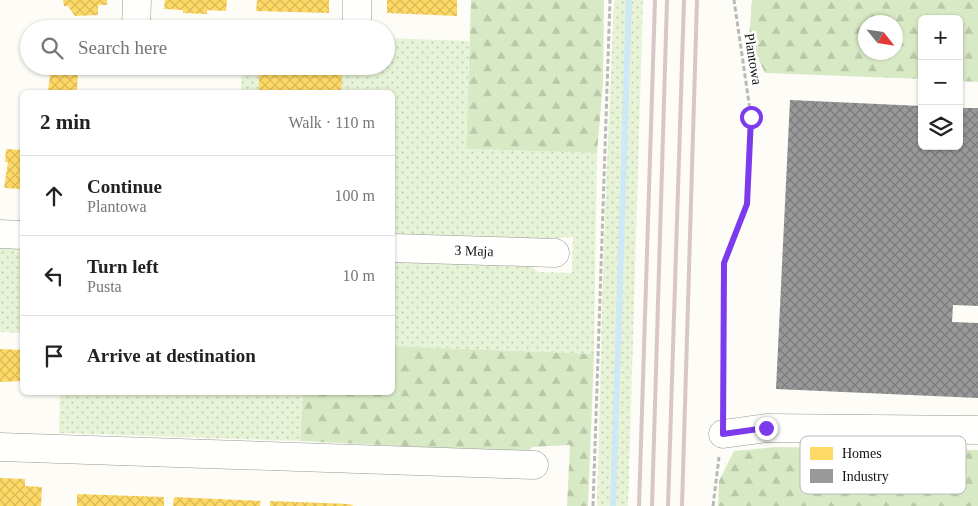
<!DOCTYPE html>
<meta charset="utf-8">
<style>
:root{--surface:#fff;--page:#f6f6f6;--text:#222;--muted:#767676;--line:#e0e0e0}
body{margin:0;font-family:Georgia,serif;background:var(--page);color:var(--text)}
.controls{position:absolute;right:15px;top:15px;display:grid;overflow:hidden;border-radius:8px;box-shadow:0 1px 4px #0004}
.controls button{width:45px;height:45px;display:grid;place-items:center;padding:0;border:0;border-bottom:1px solid var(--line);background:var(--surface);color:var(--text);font:25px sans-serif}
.compass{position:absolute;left:858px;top:15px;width:45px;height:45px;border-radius:50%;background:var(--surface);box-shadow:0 1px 4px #0004;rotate:120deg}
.stop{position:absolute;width:15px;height:15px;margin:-11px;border:4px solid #7c3aed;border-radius:50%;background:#fff}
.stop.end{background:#7c3aed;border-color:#fff;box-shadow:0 1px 5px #0008}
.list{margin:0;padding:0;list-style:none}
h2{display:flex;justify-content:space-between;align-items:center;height:65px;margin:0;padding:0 20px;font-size:21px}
h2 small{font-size:16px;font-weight:400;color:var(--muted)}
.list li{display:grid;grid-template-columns:32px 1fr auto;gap:15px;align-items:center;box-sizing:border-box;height:80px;padding:0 20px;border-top:1px solid var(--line)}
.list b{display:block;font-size:19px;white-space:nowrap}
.list p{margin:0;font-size:16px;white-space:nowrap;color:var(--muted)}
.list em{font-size:16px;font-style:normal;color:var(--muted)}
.icon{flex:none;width:28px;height:28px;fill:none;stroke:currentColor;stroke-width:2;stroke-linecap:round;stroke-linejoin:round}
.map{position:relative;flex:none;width:978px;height:506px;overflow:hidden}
.search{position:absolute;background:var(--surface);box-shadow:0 1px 4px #0004;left:20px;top:20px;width:375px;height:55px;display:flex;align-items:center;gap:12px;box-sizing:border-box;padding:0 18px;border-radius:28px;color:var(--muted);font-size:19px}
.panel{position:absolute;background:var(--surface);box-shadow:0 1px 4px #0004;left:20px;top:90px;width:375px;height:305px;border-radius:8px}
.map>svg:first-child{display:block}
.grass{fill:url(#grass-dots)}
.forest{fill:url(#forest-firs);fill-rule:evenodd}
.homes{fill:url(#homes-cross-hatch)}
.industry{fill:url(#industry-cross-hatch)}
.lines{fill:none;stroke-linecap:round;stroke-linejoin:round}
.stream{stroke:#cde8f7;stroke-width:6}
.minor-casing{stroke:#979795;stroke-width:29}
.path{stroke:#b9b9b8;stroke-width:3;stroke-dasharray:5 2.5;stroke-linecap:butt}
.minor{stroke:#fffffe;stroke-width:28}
.rail{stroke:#d9c6c7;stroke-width:4}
.route{stroke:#7c3aed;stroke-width:6}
.labels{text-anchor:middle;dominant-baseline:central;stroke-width:5;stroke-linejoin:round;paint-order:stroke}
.street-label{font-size:14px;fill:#111;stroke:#fff}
.key{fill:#fff;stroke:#b8b8b8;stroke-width:1}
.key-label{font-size:14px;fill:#111}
</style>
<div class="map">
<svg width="978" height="506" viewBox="0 0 978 506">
<defs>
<pattern id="grass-dots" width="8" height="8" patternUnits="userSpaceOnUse" patternTransform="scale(1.25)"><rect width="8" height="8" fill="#e7f3d7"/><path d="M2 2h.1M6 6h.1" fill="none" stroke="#c5cfb8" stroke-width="1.8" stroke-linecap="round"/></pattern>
<pattern id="forest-firs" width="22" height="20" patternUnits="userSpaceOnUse" patternTransform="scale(1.25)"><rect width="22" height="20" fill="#d8eac5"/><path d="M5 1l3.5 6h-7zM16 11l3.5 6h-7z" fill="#b8c8a8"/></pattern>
<pattern id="homes-cross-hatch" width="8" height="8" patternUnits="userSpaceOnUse" patternTransform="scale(1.25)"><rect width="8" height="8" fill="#ffd966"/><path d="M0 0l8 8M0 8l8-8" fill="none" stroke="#dab957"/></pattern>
<pattern id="industry-cross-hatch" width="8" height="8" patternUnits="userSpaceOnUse" patternTransform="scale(1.25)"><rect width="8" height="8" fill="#999"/><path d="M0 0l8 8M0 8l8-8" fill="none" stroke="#7b7b7b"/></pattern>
</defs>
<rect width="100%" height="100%" fill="#fdfcf7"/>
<path class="grass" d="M614 0H643L628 506H597L604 237Z
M386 38 469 41 466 149 597 153 594 354 393 346V260L530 265 538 272 572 273 573 237 530 240 393 235 392 92H241L242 66H386Z
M0 244 22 245V333L0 332Z
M60 393H303L300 441 59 433Z"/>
<path class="forest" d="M471 0H604L603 82 597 153 466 149Z
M752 0H978V82L959 81V19H922V79L765 73 749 39ZM896 22V52H866V22Z
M393 346 594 354 588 506H567L570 445 532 447 528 452 300 441 303 393 392 392Z
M776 447 978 450V506H718L719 481 734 451Z"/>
<path class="homes" d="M63 0H107V5H98V15L75 16 68 6H64Z
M165 0H227L226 11 207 10V14L183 13V10L164 9Z
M257 0H329V13L256 11Z
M387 0H457V16L387 13Z
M51 66H78L77 92H48Z
M269 67 296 68 295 74H342L341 92H259V74L269 73Z
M6 149 22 150V189L4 188 8 162H5Z
M0 349 22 350V381L0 382Z
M0 478 25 479V486L42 487 41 506H0Z
M77 494 164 497V506H77Z
M174 497 261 501 260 506H173Z
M270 501 349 504 354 506H270Z"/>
<path class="industry" d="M790 100 922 106V146H959V108H978V306L953 305 952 322 978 323V398L776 389Z"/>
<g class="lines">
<path class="stream" d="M613 506 629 0"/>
<g class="minor-casing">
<path id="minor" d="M136 29 137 0
M357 29V0
M0 234 22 235
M392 248 555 253
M723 434 766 428 978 430
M0 447 534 465"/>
</g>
<path class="path" d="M723 411 724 263 747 204 751 117 734 0
M593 506 610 0
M713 506 719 457"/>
<use href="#minor" class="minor"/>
<path class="rail" d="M639 506 655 0
M652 506 667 0
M668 506 684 0
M682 506 697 0"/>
</g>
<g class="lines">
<path class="route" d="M751 117 747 204 724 263 723 434 766 428"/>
</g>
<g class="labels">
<g class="street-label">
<text transform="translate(753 59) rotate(81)">Plantowa</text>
<text transform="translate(474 251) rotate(2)">3 Maja</text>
</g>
</g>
<rect x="800" y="436" width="166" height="58" rx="8" class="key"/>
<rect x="810" y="447" width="23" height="13" fill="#ffd966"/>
<rect x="810" y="469" width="23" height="14" fill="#999"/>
<g class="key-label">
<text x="842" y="458">Homes</text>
<text x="842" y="481">Industry</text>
</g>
</svg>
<div class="controls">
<button>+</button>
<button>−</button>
<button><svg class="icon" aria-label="layers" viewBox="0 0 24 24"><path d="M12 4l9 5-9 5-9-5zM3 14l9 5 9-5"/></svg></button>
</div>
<svg class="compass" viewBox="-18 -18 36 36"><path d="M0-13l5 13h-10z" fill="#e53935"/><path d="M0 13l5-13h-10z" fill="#767676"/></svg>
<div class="stop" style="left:751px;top:117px"></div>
<div class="stop end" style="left:766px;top:428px"></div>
<div class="search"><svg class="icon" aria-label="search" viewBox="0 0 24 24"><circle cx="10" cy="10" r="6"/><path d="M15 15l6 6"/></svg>Search here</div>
<section class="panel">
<h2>2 min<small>Walk · 110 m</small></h2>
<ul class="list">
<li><svg class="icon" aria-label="ahead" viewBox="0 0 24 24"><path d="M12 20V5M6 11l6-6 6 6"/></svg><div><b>Continue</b><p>Plantowa</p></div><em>100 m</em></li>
<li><svg class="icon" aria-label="left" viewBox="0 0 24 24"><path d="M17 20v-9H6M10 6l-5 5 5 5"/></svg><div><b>Turn left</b><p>Pusta</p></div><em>10 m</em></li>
<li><svg class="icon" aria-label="arrive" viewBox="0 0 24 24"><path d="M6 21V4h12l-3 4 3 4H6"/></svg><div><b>Arrive at destination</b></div></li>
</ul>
</section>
</div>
